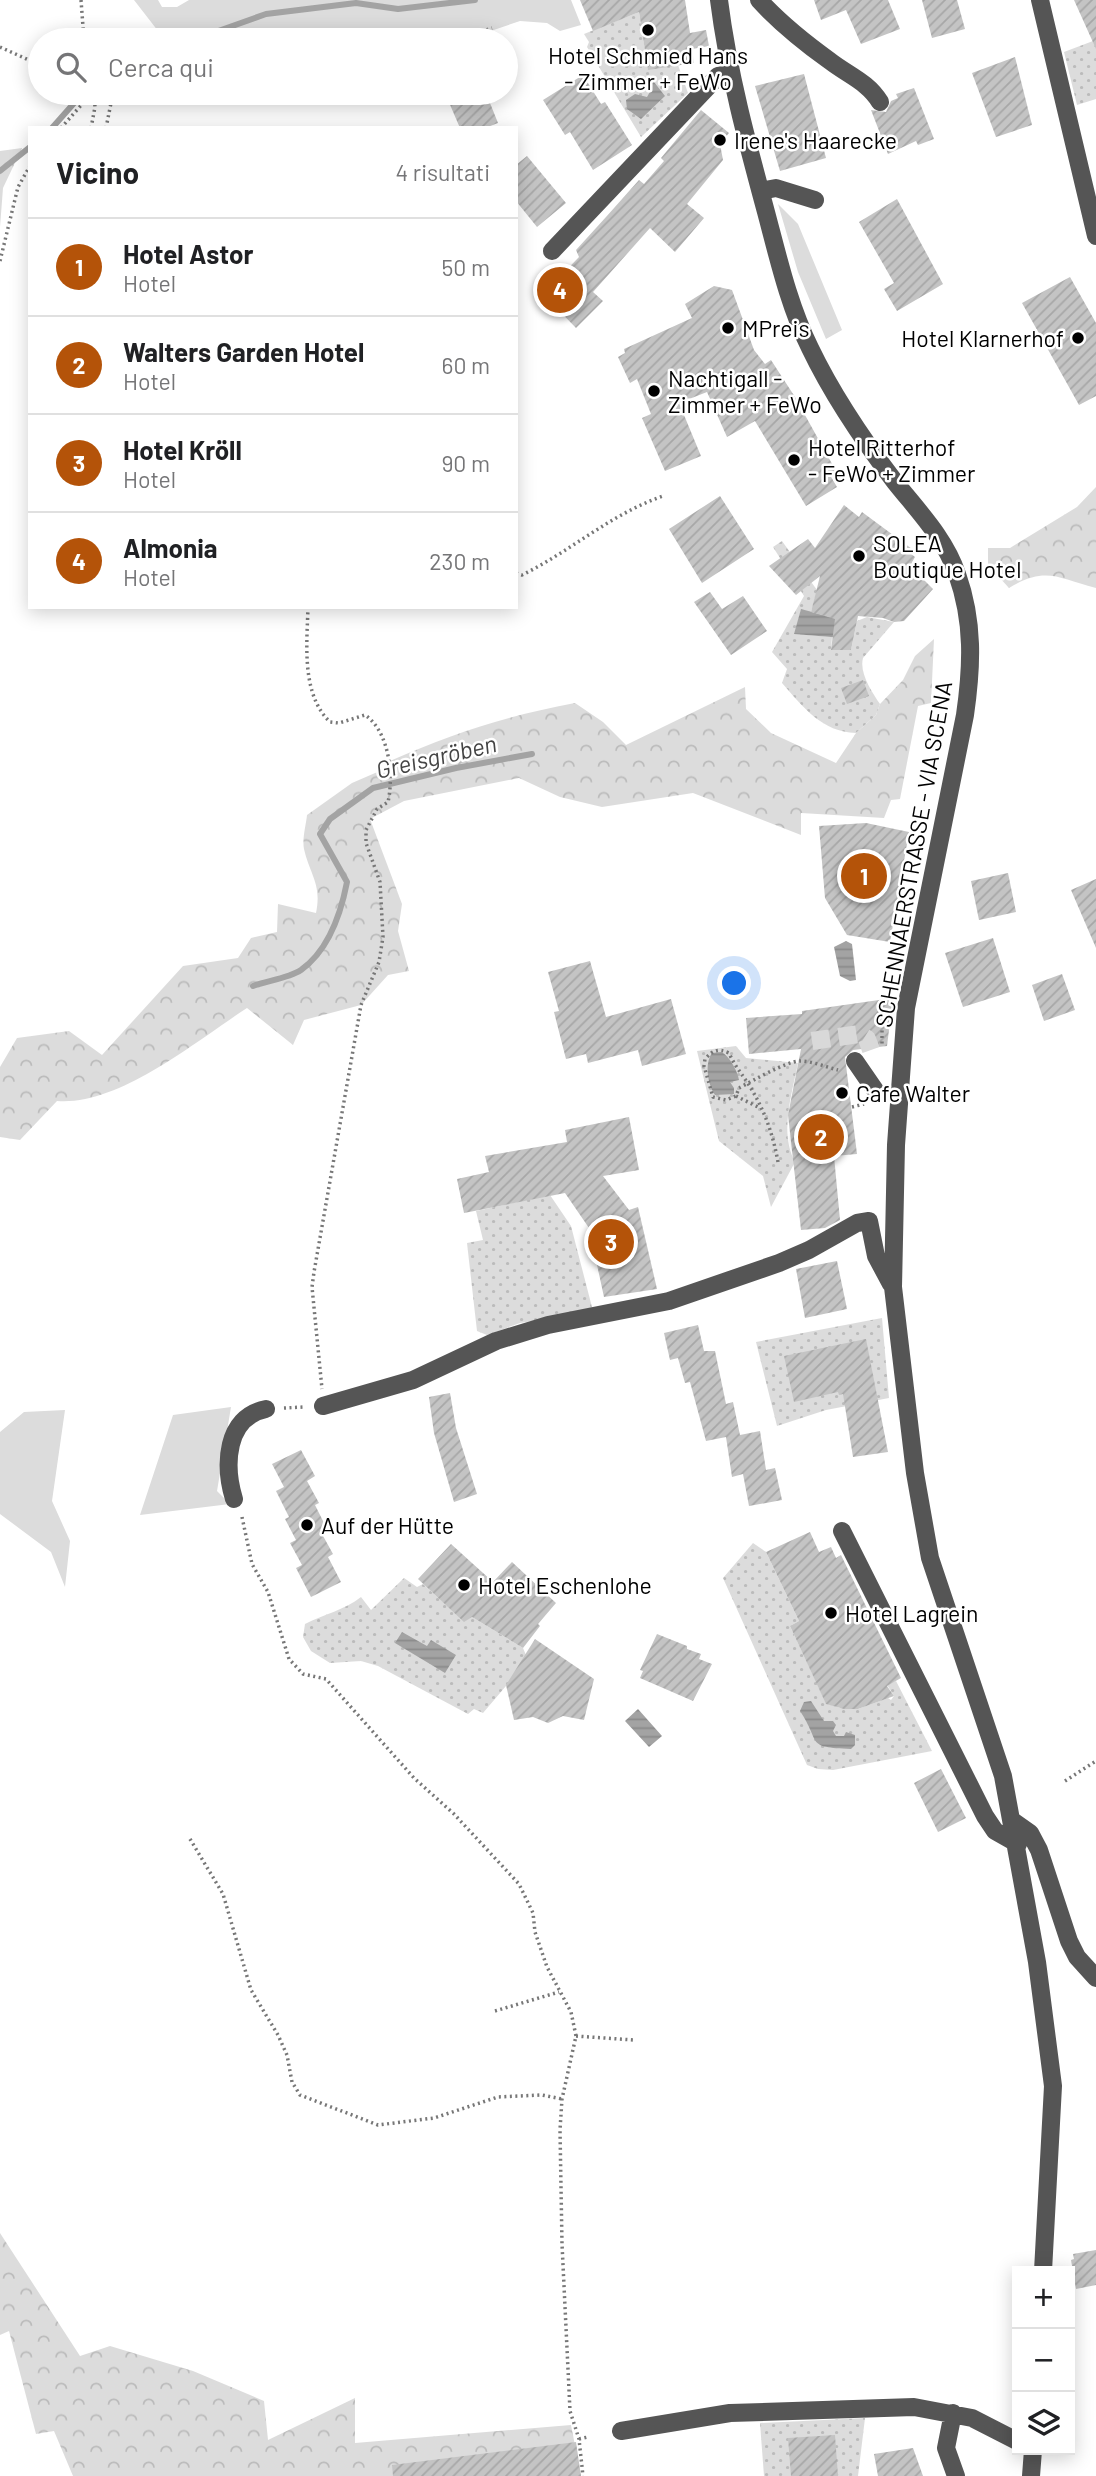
<!DOCTYPE html>
<html lang="it">
<meta charset="utf-8">
<style>
:root{--surface:#fff;--page:#f2f2f2;--text:#202124;--muted:#757577;--line:#e0e0e0;--accent:#b45309}
body{margin:0;font-family:Barlow,sans-serif;background:var(--page);color:var(--text)}
.controls{position:absolute;right:21px;bottom:21px;display:grid;overflow:hidden;border-radius:0px;box-shadow:0 4px 18px #0003}
.controls button{width:63px;height:63px;display:grid;place-items:center;padding:0;border:0;border-bottom:2px solid var(--line);background:var(--surface);color:var(--text);font:35px sans-serif}
.you{position:absolute;left:735px;top:984px;width:24px;height:24px;margin:-18px;border:5px solid #fff;border-radius:50%;background:#1a73e8;box-shadow:0 0 0 10px #1a73e833}
.badge{display:grid;place-items:center;width:46px;height:46px;border-radius:50%;background:var(--accent);color:#fff;font-size:23px;font-weight:700}
.pin{position:absolute;translate:-50% -50%;border:4px solid #fff;box-shadow:0 2px 7px #0006}
.list{margin:0;padding:0;list-style:none}
h2{display:flex;justify-content:space-between;align-items:center;height:91px;margin:0;padding:0 28px;font-size:30px}
h2 small{font-size:23px;font-weight:400;color:var(--muted)}
.list li{display:grid;grid-template-columns:46px 1fr auto;gap:21px;align-items:center;box-sizing:border-box;height:98px;padding:0 28px;border-top:2px solid var(--line)}
.list b{display:block;font-size:26px;white-space:nowrap}
.list p{margin:0;font-size:23px;white-space:nowrap;color:var(--muted)}
.list em{font-size:23px;font-style:normal;color:var(--muted)}
.icon{flex:none;width:38px;height:38px;fill:none;stroke:currentColor;stroke-width:2;stroke-linecap:round;stroke-linejoin:round}
.map{position:relative;flex:none;width:1096px;height:2476px;overflow:hidden}
.search{position:absolute;background:var(--surface);box-shadow:0 4px 18px #0003;left:28px;top:28px;width:490px;height:77px;display:flex;align-items:center;gap:18px;box-sizing:border-box;padding:0 24px;border-radius:38px;color:var(--muted);font-size:26px}
.panel{position:absolute;background:var(--surface);box-shadow:0 4px 18px #0003;left:28px;top:126px;width:490px;height:483px;border-radius:0px}
.map>svg:first-child{display:block}
.grass{fill:#dcdcdc}
.forest{fill:url(#forest-crowns)}
.garden{fill:url(#garden-dots)}
.water{fill:url(#water-rules)}
.lines{fill:none;stroke-linecap:round;stroke-linejoin:round}
.stream{stroke:#a3a3a3;stroke-width:6}
.building{fill:url(#building-hatch)}
.minor-tunnel{stroke:#d9d9d9;stroke-width:18;stroke-dasharray:18 9;stroke-linecap:butt}
.path{stroke:#777;stroke-width:3.5;stroke-dasharray:2 3.5;stroke-linecap:butt}
.minor{stroke:#555;stroke-width:18}
.poi-dot{fill:#000;stroke:#fff;stroke-width:2.5}
.labels{text-anchor:middle;dominant-baseline:central;stroke-width:5;stroke-linejoin:round;paint-order:stroke}
.poi-label{font-size:23px;fill:#000;stroke:#fff;text-anchor:start}
.street-label{font-size:23px;fill:#000;stroke:#fff}
.water-label{font-size:24px;font-style:italic;fill:#444;stroke:#fff}
</style>
<div class="map">
<svg width="1096" height="2476" viewBox="0 0 1096 2476">
<defs>
<pattern id="forest-crowns" width="20" height="18" patternUnits="userSpaceOnUse" patternTransform="scale(1.75)"><rect width="20" height="18" fill="#dcdcdc"/><path d="M2 6a3 3 0 1 1 6 0M12 15a3 3 0 1 1 6 0" fill="none" stroke="#bbb"/></pattern>
<pattern id="garden-dots" width="8" height="8" patternUnits="userSpaceOnUse" patternTransform="scale(1.75)"><rect width="8" height="8" fill="#dcdcdc"/><path d="M2 2h.1M6 6h.1" fill="none" stroke="#bbb" stroke-width="1.8" stroke-linecap="round"/></pattern>
<pattern id="water-rules" width="6" height="5" patternUnits="userSpaceOnUse" patternTransform="scale(1.75)"><rect width="6" height="5" fill="#a3a3a3"/><path d="M0 2.5h6" fill="none" stroke="#8b8b8b"/></pattern>
<pattern id="building-hatch" width="6" height="6" patternUnits="userSpaceOnUse" patternTransform="scale(1.75)"><rect width="6" height="6" fill="#c4c4c4"/><path d="M-1 1l2-2M0 6l6-6M5 7l2-2" fill="none" stroke="#a7a7a7"/></pattern>
</defs>
<rect width="100%" height="100%" fill="#fff"/>
<path class="grass" d="M134 0H158L162 7H177L189 0H571L581 25 560 31 547 23 520 21 464 40H332L304 34 271 36 261 40H165Z
M778 204 798 224 842 330 826 339 798 272Z
M231 1407 217 1491 230 1504 140 1515 173 1415Z
M65 1410 52 1501 70 1541 65 1587 51 1552 0 1514V1432L24 1412Z"/>
<path class="forest" d="M22 148 3 188 0 227V151Z
M1096 487V588C1057 578 1046 566 1009 588L988 565V548H1010L1077 507Z
M934 639 931 703 918 706 900 799 891 800 884 818 801 813V835L693 793 602 807 560 797 519 778 404 801 370 819 402 904 398 931 409 971 388 975 361 1005 304 1020 293 1045 247 1008C196 1041 119 1106 57 1101L20 1140 0 1137V1067L17 1038 69 1031 102 1055 183 966 238 958 251 938 277 932 278 904 316 913C322 884 310 875 304 849 302 839 306 825 307 815L352 783 389 767 390 761C454 733 506 716 575 703L603 722 626 745 745 687 746 709 771 733 836 763 856 733 876 715 880 704 903 680 915 656Z
M0 2233 80 2356 110 2346 193 2371 264 2401 268 2440 355 2398V2443L571 2425 581 2476H73L54 2431 36 2434 9 2331 0 2335Z"/>
<path class="garden" d="M639 12 648 69 678 65 688 93 641 137 587 47 589 42 584 34Z
M1093 41 1096 49V99L1077 105 1064 52Z
M782 541 817 590 811 612 801 610 795 634 832 637 831 649 851 650 857 621 867 617 894 622 863 658C859 673 872 692 880 704L876 715 856 733C822 732 803 707 782 683L787 669 772 652 804 596 773 547Z
M736 1046 746 1058 798 1063C792 1094 779 1133 795 1162L771 1207 763 1176 719 1141 697 1051Z
M550 1195 571 1226 593 1311 520 1323 487 1335 477 1331 467 1243 483 1240 476 1211Z
M882 1318 889 1398 826 1410 777 1426 756 1342Z
M753 1543 766 1552 799 1621 790 1626 826 1703 840 1708 851 1700 854 1709H858L888 1698 891 1700 894 1696 887 1685 896 1681 932 1751 833 1770 818 1769 807 1765 723 1578Z
M404 1578 417 1587 423 1584 464 1621 472 1617 523 1648 528 1660 483 1713 474 1709 468 1714 378 1666 361 1661 330 1663 311 1651 303 1637 305 1624C324 1614 345 1610 361 1597L371 1610Z
M865 2418 858 2476H764L760 2423Z"/>
<path class="water" d="M654 82 665 96 641 119 627 109 626 100 635 94 647 97 651 90 648 86Z
M801 609 845 621 843 638 794 634Z
M846 941 852 944 856 980 850 981 840 976 834 947Z
M721 1052C729 1055 738 1072 739 1080L730 1082 734 1088V1094L715 1095C708 1085 704 1064 712 1053Z
M402 1632 427 1646 431 1640 456 1655 445 1673 395 1643Z
M811 1701 824 1721H833L836 1725 833 1731 836 1736H844L846 1732 855 1735V1745L851 1749C804 1747 822 1744 800 1711L804 1702Z
M638 1709 662 1736 649 1747 625 1721Z"/>
<g class="lines">
<path class="stream" d="M193 40 266 14 356 3 398 9 475 0
M52 128 83 93
M0 171 30 147
M253 986C267 981 289 978 301 970 329 950 341 913 347 882L320 834 330 819 373 788 456 768 532 754"/>
</g>
<path class="building" d="M580 0H685L690 33 706 30 709 46 692 49 694 63 648 70 639 12 593 31Z
M814 0H888L900 29 861 44 846 10 821 20Z
M922 0H957L965 29 932 38Z
M1074 0H1096V49Z
M1015 57 1032 125 996 137 972 73Z
M804 74 826 158 780 171 755 86Z
M583 75 601 104 605 102 632 145 593 170 570 132 565 135 543 100Z
M914 88 934 139 918 145 916 141 888 154 871 110 886 112 891 101 898 98 896 94Z
M445 93H486L498 123 485 128H460Z
M701 110 729 133 720 144 723 160 687 204 704 218 675 252 650 228 593 292 603 301 576 328 543 294 579 257 576 250 606 217 639 180 644 184 664 161 661 158Z
M527 156 566 203 537 227 516 201V165Z
M897 199 943 284 897 311 884 289 894 283 859 222Z
M1070 277 1096 323V396L1079 405 1022 303Z
M714 286 732 290 754 350 765 364 771 360 795 397 836 471 830 475 837 487 806 506 755 421 727 437 707 392 679 403 701 456 665 471 642 418 651 414 637 379 630 383 618 357 625 353 624 349 692 318 685 304Z
M720 496 754 549 702 583 669 529Z
M844 505 859 517 862 512 912 549 910 553 915 557 910 566 933 589 904 621 894 622 883 618 858 616 851 650H831L835 619 811 612 820 576 796 595 769 566 808 539 815 548Z
M710 592 722 609 743 596 767 631 731 655 694 602Z
M863 680 869 696 847 704 841 688Z
M866 823 909 832 890 942 847 935 825 898 819 826Z
M1008 873 1016 912 979 920 971 881Z
M1096 879V948L1071 890Z
M993 938 1010 992 963 1007 945 953Z
M590 961 606 1017 671 999 686 1054 642 1066 638 1050 588 1063 586 1054 566 1059 554 1012 559 1011 548 972Z
M1062 974 1075 1010 1044 1021 1032 985Z
M893 998 887 1046 853 1050 845 1057 857 1154 834 1156 840 1220 825 1228 801 1230 788 1115 801 1049 749 1054 746 1018 802 1014V1011Z
M629 1117 639 1170 603 1176 629 1210 638 1207 657 1289 604 1297 589 1228 565 1193 464 1213 457 1179 489 1172 485 1156 567 1142 565 1130Z
M837 1261 847 1309 805 1318 796 1269Z
M698 1325 704 1351H715L726 1404 733 1402 740 1435 760 1431 766 1470 775 1468 782 1500 749 1506 743 1474 732 1477 726 1437 706 1441 690 1382 685 1383 678 1358 670 1360 664 1333Z
M866 1339 888 1452 853 1457 843 1394 839 1395 838 1392 794 1402 784 1356Z
M450 1393 456 1428 477 1494 454 1502 434 1433 429 1397Z
M301 1450 315 1476 307 1481 319 1503 315 1505 328 1531 322 1534 333 1554 328 1557 341 1582 311 1597 296 1568 302 1565 290 1543 296 1540 285 1519 289 1517 276 1491 284 1487 272 1464Z
M810 1532 819 1552 831 1547 836 1558 841 1555 901 1678 887 1686 894 1696 858 1709H844L826 1704 790 1626 799 1621 766 1552Z
M451 1544 493 1582 512 1562 556 1603 538 1624 540 1626 523 1648 472 1617 464 1622 418 1579Z
M657 1634 687 1646V1649L701 1654 699 1659 712 1664 693 1701 640 1678 643 1671 640 1670Z
M535 1639 594 1679 584 1720 563 1716 548 1723 533 1717 514 1720 506 1685Z
M941 1769 966 1818 938 1832 914 1783Z
M1096 2250V2285L1076 2289 1071 2260 1074 2259 1073 2254Z
M835 2435 838 2476H791L788 2438Z
M576 2442 581 2476H393L392 2465Z
M913 2448 923 2476H878L874 2454Z"/>
<g class="lines">
<path class="minor-tunnel" d="M812 1041 859 1034 867 1039 871 1050"/>
<path class="path" d="M81 0 84 40
M309 40H314
M455 40 492 28
M0 47 40 65
M61 128 92 93
M91 128 95 107 94 93
M106 128 113 93
M0 261 18 187 30 166
M516 573 522 575C571 551 611 514 663 496
M308 607C307 644 301 694 330 722L339 723 365 715C389 731 394 775 388 802L377 809 366 830V843L380 882 383 937 379 962 361 1005 314 1272 312 1287 322 1389
M882 1025V1044
M736 1096 760 1108
M852 1107 864 1104
M778 1162C773 1134 764 1109 749 1085 742 1074 734 1065 729 1053 718 1048 713 1050 705 1059L704 1066 713 1097 726 1100 736 1096 739 1088C752 1081 787 1061 800 1061 812 1061 826 1067 838 1070
M284 1408 304 1407
M242 1517 252 1564 268 1592 289 1659 303 1674 326 1679 414 1778 454 1814 519 1884 533 1913 535 1932 547 1967 571 2012 576 2036 562 2099 560 2130 562 2244 570 2411 579 2439 583 2476
M1065 1781 1096 1761
M190 1839 223 1894 251 1990 278 2035 287 2055 292 2082 300 2095 378 2125 434 2118 498 2097 542 2095 562 2099
M495 2011 559 1992
M576 2036 633 2040
M579 2439 588 2437"/>
<path class="minor" d="M719 0C728 72 747 142 766 212 778 257 789 306 810 348 833 396 863 440 895 482 918 511 945 538 957 574 974 622 972 666 965 715L906 1008 896 1145 893 1287 915 1473 930 1558 1003 1776 1037 1962 1053 2086 1043 2271
M759 0C780 23 805 43 830 61 848 75 868 82 880 102
M1040 0 1096 236
M761 191 776 188 815 200
M552 251 718 76 730 73
M855 1061 875 1090
M323 1406 413 1380 496 1341 548 1325 669 1301 779 1263 809 1250 857 1223 869 1221 876 1256 891 1284
M234 1499C224 1466 225 1417 266 1409
M842 1531 985 1816 995 1831 1018 1844
M1013 1821 1030 1833 1039 1850 1069 1941 1077 1957 1096 1978
M953 2413 946 2448 956 2476
M621 2431 730 2413 914 2407 972 2418 1017 2441
M1031 2476 1033 2450"/>
</g>
<g class="poi-dot">
<circle cx="648" cy="30" r="7"/>
<circle cx="720" cy="140" r="7"/>
<circle cx="728" cy="328" r="7"/>
<circle cx="1078" cy="338" r="7"/>
<circle cx="654" cy="391" r="7"/>
<circle cx="794" cy="460" r="7"/>
<circle cx="859" cy="556" r="7"/>
<circle cx="842" cy="1093" r="7"/>
<circle cx="307" cy="1525" r="7"/>
<circle cx="464" cy="1585" r="7"/>
<circle cx="831" cy="1613" r="7"/>
</g>
<g class="labels">
<g class="poi-label">
<text x="648" y="55" text-anchor="middle">Hotel Schmied Hans<tspan x="648" dy="26">- Zimmer + FeWo</tspan></text>
<text x="734" y="140">Irene's Haarecke</text>
<text x="742" y="328">MPreis</text>
<text x="1064" y="338" text-anchor="end">Hotel Klarnerhof</text>
<text x="668" y="378">Nachtigall -<tspan x="668" dy="26">Zimmer + FeWo</tspan></text>
<text x="808" y="447">Hotel Ritterhof<tspan x="808" dy="26">- FeWo + Zimmer</tspan></text>
<text x="873" y="543">SOLEA<tspan x="873" dy="26">Boutique Hotel</tspan></text>
<text x="856" y="1093">Cafe Walter</text>
<text x="321" y="1525">Auf der Hütte</text>
<text x="478" y="1585">Hotel Eschenlohe</text>
<text x="845" y="1613">Hotel Lagrein</text>
</g>
<g class="street-label">
<text transform="translate(913 854) rotate(-80)">SCHENNAERSTRASSE - VIA SCENA</text>
</g>
<g class="water-label">
<text transform="translate(436 756) rotate(-13)">Greisgröben</text>
</g>
</g>
</svg>
<div class="controls">
<button>+</button>
<button>−</button>
<button><svg class="icon" aria-label="layers" viewBox="0 0 24 24"><path d="M12 4l9 5-9 5-9-5zM3 14l9 5 9-5"/></svg></button>
</div>
<div class="you"></div>
<div class="pin badge" style="left:864px;top:876px">1</div>
<div class="pin badge" style="left:821px;top:1137px">2</div>
<div class="pin badge" style="left:611px;top:1242px">3</div>
<div class="pin badge" style="left:560px;top:290px">4</div>
<div class="search"><svg class="icon" aria-label="search" viewBox="0 0 24 24"><circle cx="10" cy="10" r="6"/><path d="M15 15l6 6"/></svg>Cerca qui</div>
<section class="panel">
<h2>Vicino<small>4 risultati</small></h2>
<ul class="list">
<li><span class="badge">1</span><div><b>Hotel Astor</b><p>Hotel</p></div><em>50 m</em></li>
<li><span class="badge">2</span><div><b>Walters Garden Hotel</b><p>Hotel</p></div><em>60 m</em></li>
<li><span class="badge">3</span><div><b>Hotel Kröll</b><p>Hotel</p></div><em>90 m</em></li>
<li><span class="badge">4</span><div><b>Almonia</b><p>Hotel</p></div><em>230 m</em></li>
</ul>
</section>
</div>
